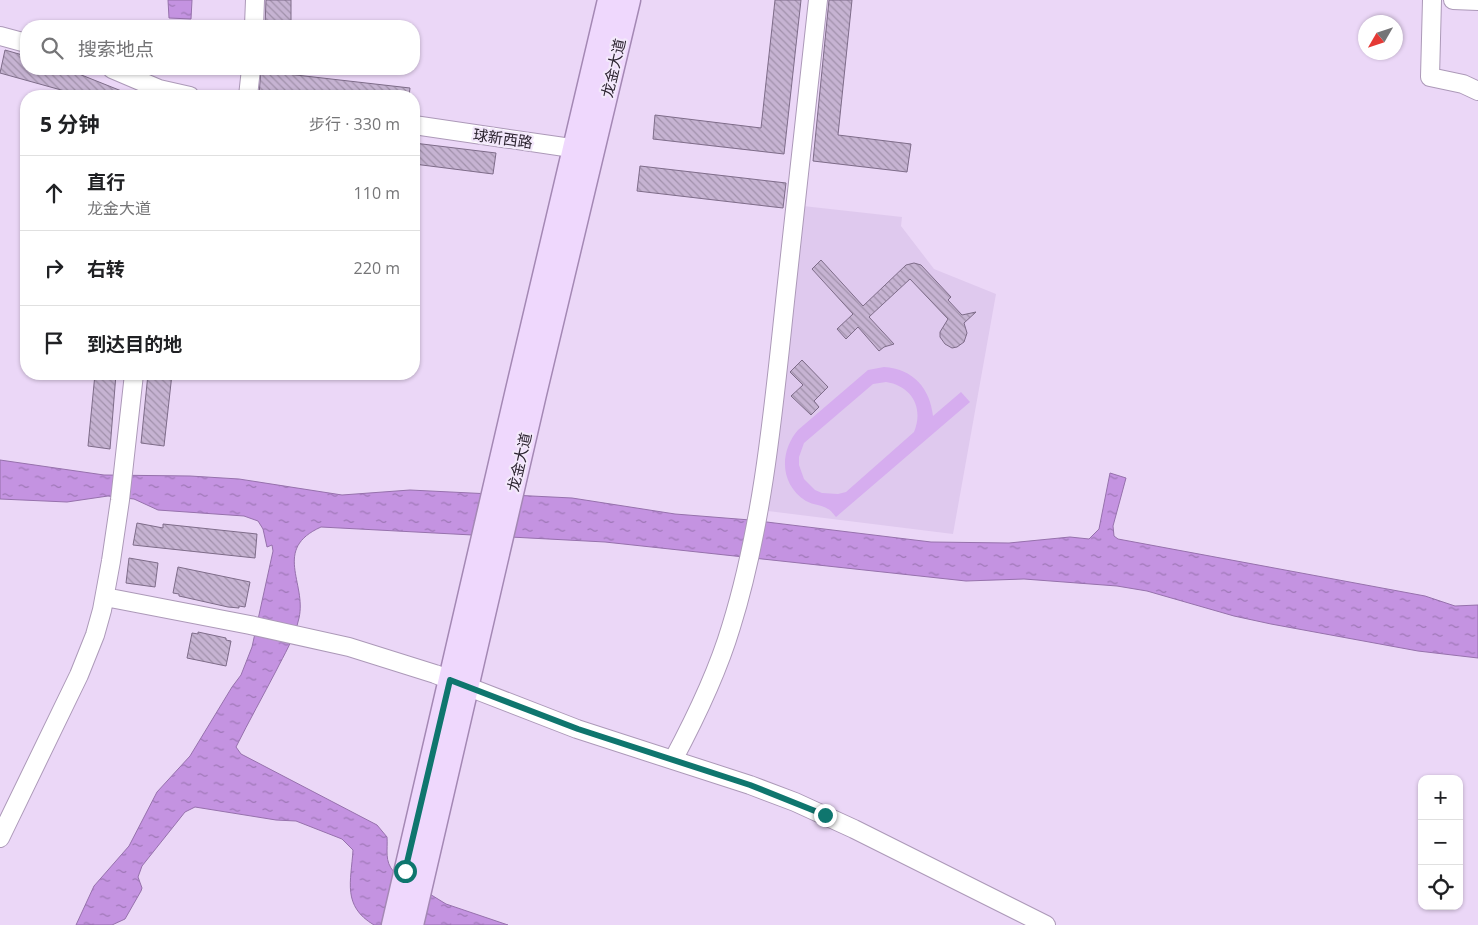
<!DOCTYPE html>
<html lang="zh">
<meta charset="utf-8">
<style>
:root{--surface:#fff;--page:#f2f2f2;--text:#202124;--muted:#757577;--line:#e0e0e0}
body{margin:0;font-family:"Open Sans","Noto Sans SC",sans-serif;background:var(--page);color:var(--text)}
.controls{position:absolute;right:15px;bottom:15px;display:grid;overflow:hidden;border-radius:10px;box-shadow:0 1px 4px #0004}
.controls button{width:45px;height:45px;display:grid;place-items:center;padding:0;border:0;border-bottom:1px solid var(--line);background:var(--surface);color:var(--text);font:25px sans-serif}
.compass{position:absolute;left:1358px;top:15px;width:45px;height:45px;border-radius:50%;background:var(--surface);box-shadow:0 1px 4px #0004;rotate:231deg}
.stop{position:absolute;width:15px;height:15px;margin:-11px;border:4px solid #0f766e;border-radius:50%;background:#fff}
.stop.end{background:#0f766e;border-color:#fff;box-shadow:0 1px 5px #0008}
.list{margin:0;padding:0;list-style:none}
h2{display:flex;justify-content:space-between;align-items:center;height:65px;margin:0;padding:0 20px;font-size:21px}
h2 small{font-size:16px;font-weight:400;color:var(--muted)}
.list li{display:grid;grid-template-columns:32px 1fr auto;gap:15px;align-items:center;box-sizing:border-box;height:75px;padding:0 20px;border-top:1px solid var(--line)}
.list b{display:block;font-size:19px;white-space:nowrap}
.list p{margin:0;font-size:16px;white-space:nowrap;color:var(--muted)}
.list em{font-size:16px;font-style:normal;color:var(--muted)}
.icon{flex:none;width:28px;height:28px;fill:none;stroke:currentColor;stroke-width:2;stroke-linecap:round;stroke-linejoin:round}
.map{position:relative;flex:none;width:1478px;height:925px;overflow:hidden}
.search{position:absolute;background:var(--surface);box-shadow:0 1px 4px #0004;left:20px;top:20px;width:400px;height:55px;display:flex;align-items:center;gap:12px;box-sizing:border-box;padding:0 18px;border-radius:20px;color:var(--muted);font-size:19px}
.panel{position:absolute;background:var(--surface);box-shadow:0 1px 4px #0004;left:20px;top:90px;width:400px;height:290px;border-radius:20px}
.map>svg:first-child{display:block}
.built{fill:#dfc9ee}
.grass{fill:#d6adef;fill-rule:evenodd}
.water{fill:url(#water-ripples);stroke:#9671ac}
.building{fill:url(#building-back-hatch);stroke:#7e6c89}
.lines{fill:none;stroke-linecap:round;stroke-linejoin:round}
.minor-casing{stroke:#ac99b8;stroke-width:20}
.major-casing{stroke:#a488b4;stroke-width:25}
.minor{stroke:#fff;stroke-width:18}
.major{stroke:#efd8fd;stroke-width:22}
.route{stroke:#0f766e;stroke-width:6}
.labels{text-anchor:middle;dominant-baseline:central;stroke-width:4.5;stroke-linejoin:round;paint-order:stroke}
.street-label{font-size:15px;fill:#2b232f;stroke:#f3e8fb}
</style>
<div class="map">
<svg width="1478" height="925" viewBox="0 0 1478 925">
<defs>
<pattern id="water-ripples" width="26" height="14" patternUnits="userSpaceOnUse" patternTransform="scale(1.25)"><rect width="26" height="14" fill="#c493e1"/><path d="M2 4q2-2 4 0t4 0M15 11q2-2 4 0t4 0" fill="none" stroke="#9f78b7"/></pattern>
<pattern id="building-back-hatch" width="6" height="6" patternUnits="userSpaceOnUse" patternTransform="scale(1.25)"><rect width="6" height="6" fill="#c6b3d2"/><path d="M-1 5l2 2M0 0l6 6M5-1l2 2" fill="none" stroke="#a191ab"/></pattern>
</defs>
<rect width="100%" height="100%" fill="#ebd7f7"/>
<path class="built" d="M803 206 902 217 901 226 934 269 996 294 953 534 768 511Z"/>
<path class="grass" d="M884 367C913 369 930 388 933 416L961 392 970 402 836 517C834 515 831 510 828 509 823 505 813 505 806 501 780 485 779 452 798 430L868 370ZM886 382C912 386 924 408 914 432L846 492 838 494 822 493 815 490 804 479 799 465V457L804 443 873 384Z"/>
<path class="water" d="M168 0H192L191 19 169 18Z
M0 460 104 475 190 476 239 479 342 495 410 490 572 498 675 514 750 520 931 542 1009 543 1070 537 1089 539 1099 529 1110 473 1126 478 1113 526 1114 536 1118 539 1425 596 1455 606 1478 605V658L1418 651 1271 624 1234 616 1147 591 1117 586 1024 579 966 581 605 542 321 527C272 549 307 583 299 618 295 637 284 655 276 671 263 696 249 721 236 747L241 754 377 825 387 837C388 850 384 861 394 872L446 904 508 925H374C342 906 351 882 353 850L342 839 296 821 276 820 195 807 185 812 142 866 138 877 142 888 141 891 125 919 112 925H76L94 886 129 846 157 792 190 756 232 687 241 675 252 647 273 551 272 545 267 547 263 529 258 521 244 516 158 510 134 499 108 496 67 502 0 499Z"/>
<path class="building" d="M266 0H291V26H265Z
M775 0H801L784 154 653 139 655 115 761 128Z
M829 0H852L838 135 911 144 907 172 813 161Z
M5 50 26 56V69H75L74 72 134 96H78L72 94V93L0 73Z
M261 71 410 88 409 96H282L259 94Z
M414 143 496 153 493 174 414 164Z
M640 166 786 183 783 208 637 191Z
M821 260 863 306 906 265 914 263 921 265 951 297 948 300 962 315 976 312 964 323 967 333 964 342 957 347 952 348 945 344 940 337V332L948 319 910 279 869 317 894 344 884 347 879 351 858 327 846 339 837 329 853 314 812 269Z
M802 360 828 387 814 401 819 407 811 415 791 396 803 385 790 372Z
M95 374H116L110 449 88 446Z
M148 374H172L164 446 141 443Z
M137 523 163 528V524L257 534 255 558 133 545Z
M129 558 158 563 155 587 126 583Z
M178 567 250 582 245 607 239 606V608L228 607 179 596V594L173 593Z
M198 632 226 638V640L231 641 226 666 187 658 192 633 198 634Z"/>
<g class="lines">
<g class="minor-casing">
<path id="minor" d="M1432 0 1430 77 1463 84 1478 91
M1453 0 1478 1
M254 26 255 0
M0 36 26 43
M112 69 159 89 190 96
M248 96 251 69
M414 125 585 150
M105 597 250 625 349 647 435 674 577 729 750 785 795 802 854 829 1046 925
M673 760C696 717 717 674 731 627 764 521 774 403 786 292 796 194 807 97 818 0
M0 838 79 675 95 635 102 610 111 561 120 500 134 374"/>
</g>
<g class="major-casing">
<path id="major" d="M393 925 517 390 609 0
M412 925 535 394 629 0"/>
</g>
<use href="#minor" class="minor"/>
<use href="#major" class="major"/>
</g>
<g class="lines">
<path class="route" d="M405 871 450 680 578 729 750 785 825 815"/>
</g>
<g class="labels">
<g class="street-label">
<text transform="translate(613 68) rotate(-77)">龙金大道</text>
<text transform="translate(503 138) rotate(8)">球新西路</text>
<text transform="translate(519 462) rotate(-77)">龙金大道</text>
</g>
</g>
</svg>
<div class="controls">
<button>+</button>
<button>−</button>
<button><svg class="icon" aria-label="locate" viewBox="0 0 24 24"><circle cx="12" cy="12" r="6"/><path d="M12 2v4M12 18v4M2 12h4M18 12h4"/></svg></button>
</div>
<svg class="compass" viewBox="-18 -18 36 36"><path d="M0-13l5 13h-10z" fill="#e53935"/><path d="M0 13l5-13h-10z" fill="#757577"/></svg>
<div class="stop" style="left:405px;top:871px"></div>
<div class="stop end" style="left:825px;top:815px"></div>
<div class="search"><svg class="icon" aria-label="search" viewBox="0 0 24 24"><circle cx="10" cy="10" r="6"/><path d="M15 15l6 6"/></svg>搜索地点</div>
<section class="panel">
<h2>5 分钟<small>步行 · 330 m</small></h2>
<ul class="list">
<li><svg class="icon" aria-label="ahead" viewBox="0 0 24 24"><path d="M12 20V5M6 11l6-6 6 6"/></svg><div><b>直行</b><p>龙金大道</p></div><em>110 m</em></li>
<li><svg class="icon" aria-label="right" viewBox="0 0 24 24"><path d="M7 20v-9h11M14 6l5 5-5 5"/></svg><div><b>右转</b></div><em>220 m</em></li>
<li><svg class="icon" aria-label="arrive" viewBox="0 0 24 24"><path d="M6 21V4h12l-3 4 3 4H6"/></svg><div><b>到达目的地</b></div></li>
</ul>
</section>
</div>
